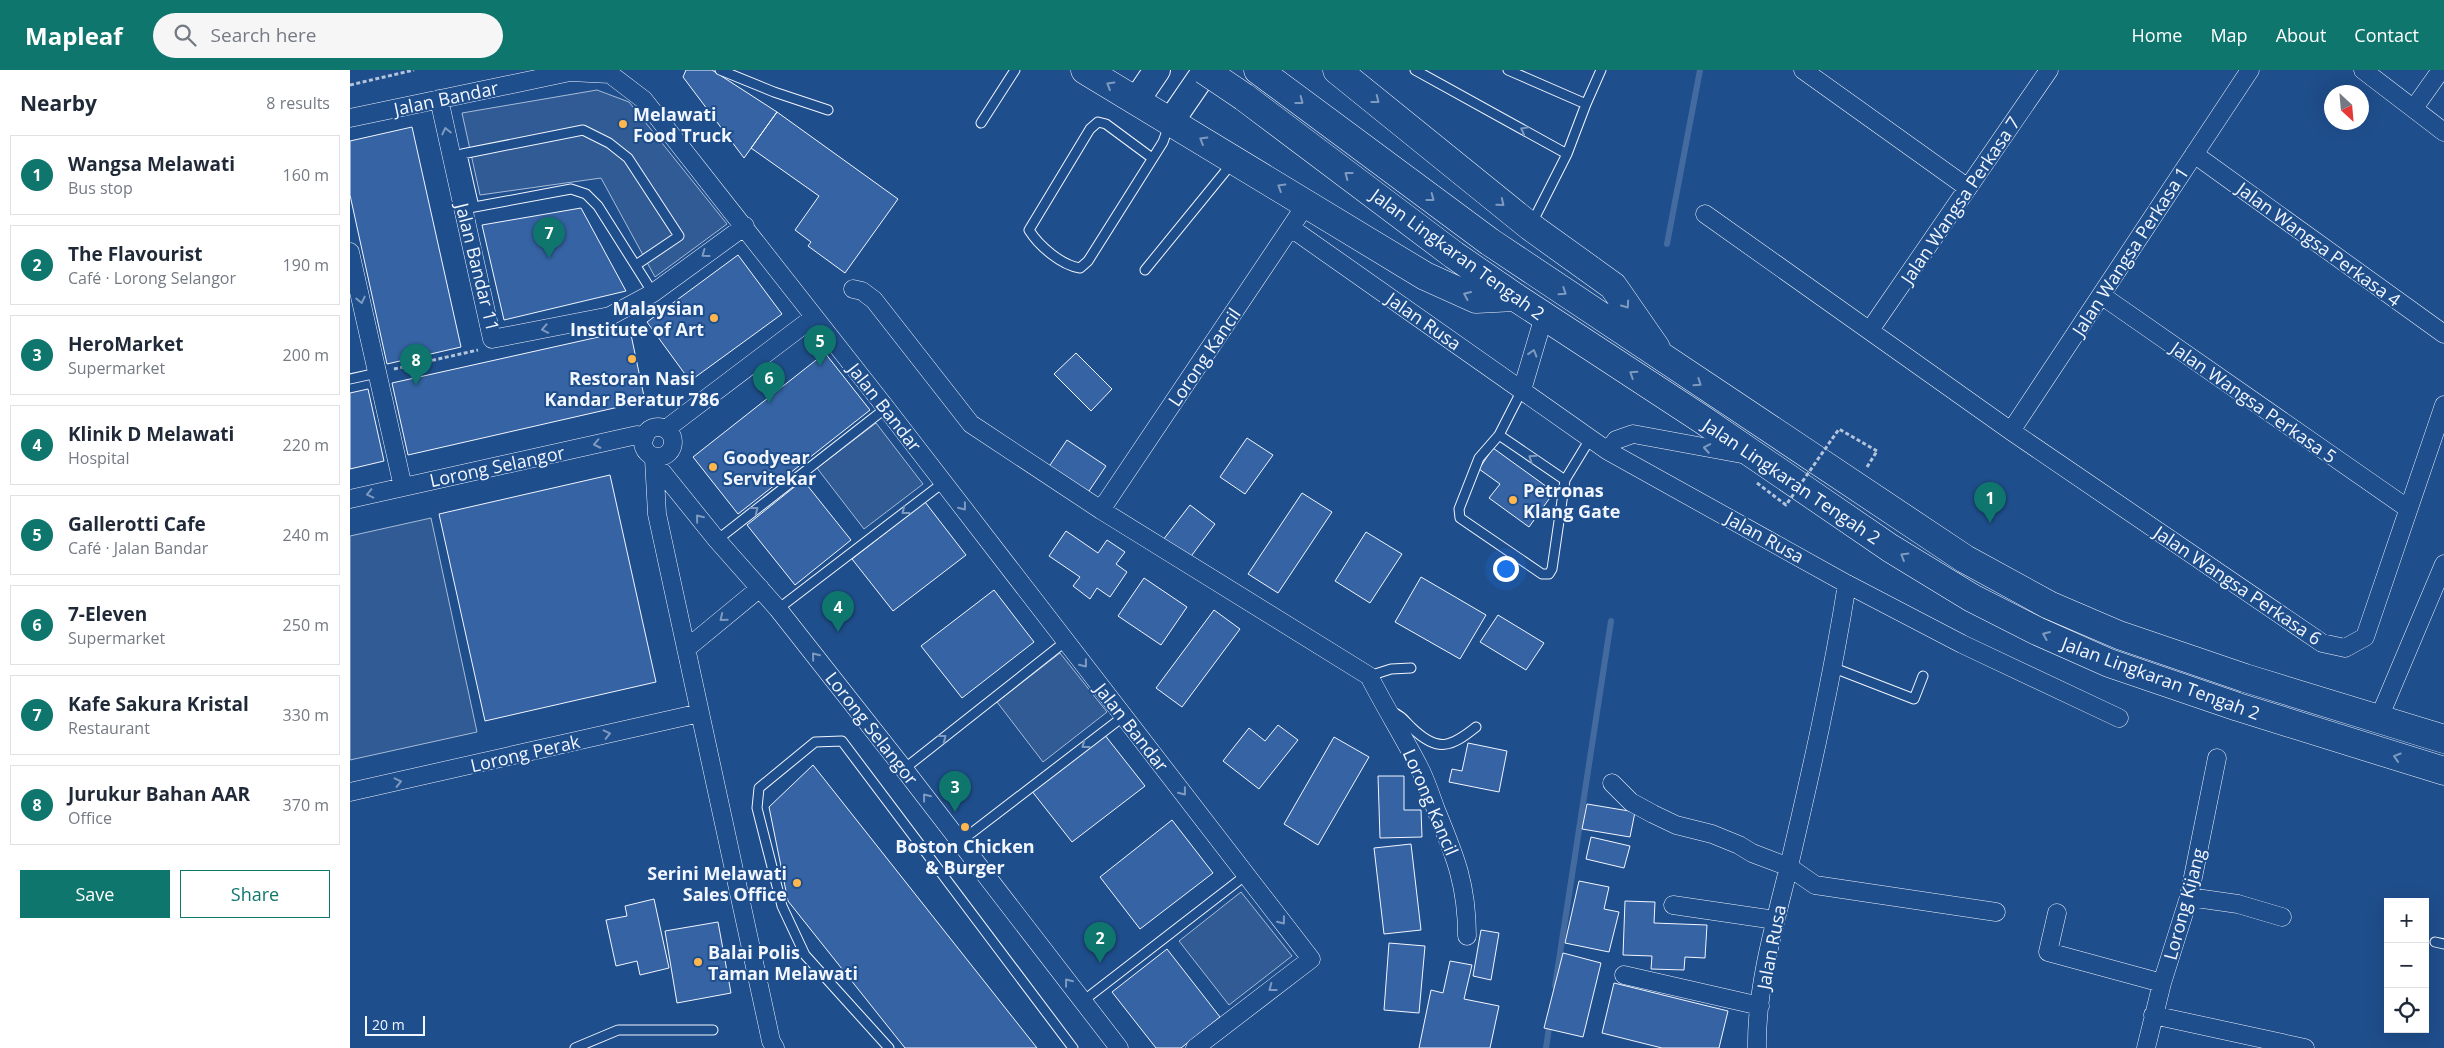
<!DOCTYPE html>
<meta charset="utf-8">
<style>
:root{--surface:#fff;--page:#f6f6f7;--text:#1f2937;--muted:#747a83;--line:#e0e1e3;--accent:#0f766e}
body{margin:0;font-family:"Open Sans",sans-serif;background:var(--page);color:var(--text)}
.controls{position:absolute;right:15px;bottom:15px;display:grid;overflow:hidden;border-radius:0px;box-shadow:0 5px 20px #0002}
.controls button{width:45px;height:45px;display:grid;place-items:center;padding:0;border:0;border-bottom:1px solid var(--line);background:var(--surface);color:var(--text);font:25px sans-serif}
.compass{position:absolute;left:1974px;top:15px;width:45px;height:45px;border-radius:50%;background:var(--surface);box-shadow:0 5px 20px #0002;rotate:154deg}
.scale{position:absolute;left:15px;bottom:12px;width:60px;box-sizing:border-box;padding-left:5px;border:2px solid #f2f6ff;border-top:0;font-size:14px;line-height:18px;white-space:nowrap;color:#f2f6ff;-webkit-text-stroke:4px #1f4e8c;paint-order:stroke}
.you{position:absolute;left:1155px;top:498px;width:18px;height:18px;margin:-12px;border:4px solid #fff;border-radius:50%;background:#1a73e8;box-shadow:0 0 0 8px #1a73e833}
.badge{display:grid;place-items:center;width:32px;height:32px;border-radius:50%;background:var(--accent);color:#fff;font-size:16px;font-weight:700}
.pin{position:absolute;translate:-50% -41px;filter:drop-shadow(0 1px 2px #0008)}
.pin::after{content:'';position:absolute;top:26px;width:18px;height:15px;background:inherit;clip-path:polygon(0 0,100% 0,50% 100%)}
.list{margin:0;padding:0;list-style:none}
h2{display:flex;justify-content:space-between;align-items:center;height:65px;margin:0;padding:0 20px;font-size:21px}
h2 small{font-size:16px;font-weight:400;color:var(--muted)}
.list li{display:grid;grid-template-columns:32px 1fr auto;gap:15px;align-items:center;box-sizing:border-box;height:80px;margin:0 10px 10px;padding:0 10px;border:1px solid var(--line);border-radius:0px}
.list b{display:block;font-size:19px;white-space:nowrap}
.list p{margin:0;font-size:16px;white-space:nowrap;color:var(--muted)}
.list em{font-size:16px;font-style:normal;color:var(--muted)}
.actions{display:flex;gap:10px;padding:15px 20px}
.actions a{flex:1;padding:11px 0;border:1px solid var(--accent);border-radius:0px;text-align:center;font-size:18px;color:var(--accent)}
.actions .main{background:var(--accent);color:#fff}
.icon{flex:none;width:28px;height:28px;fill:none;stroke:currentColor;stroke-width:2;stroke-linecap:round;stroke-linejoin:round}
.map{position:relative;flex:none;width:2094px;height:978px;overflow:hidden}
header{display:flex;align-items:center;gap:30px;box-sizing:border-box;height:70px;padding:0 25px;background:var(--accent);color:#fff}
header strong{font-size:24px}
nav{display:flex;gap:28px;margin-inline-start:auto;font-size:18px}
.search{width:350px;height:45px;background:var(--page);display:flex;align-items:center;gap:12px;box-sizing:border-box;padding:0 18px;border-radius:28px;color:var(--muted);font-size:19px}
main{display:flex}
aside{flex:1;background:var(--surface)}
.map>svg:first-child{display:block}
.built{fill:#305b95;stroke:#a8bbd7}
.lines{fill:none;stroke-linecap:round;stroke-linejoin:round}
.stream{stroke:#446ba0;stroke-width:6}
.building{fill:#3563a3;stroke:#f2f6ff}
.lane-casing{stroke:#f2f6ff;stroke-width:11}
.street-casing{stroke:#f2f6ff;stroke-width:19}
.secondary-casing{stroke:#f2f6ff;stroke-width:28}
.highway-casing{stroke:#f2f6ff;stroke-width:29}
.path{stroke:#b3c4dc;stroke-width:3;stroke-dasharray:4 2.5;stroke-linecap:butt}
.lane{stroke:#1f4e8c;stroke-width:9}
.street{stroke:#1f4e8c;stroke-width:18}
.secondary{stroke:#1f4e8c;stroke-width:26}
.highway{stroke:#1f4e8c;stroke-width:28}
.highway-bridge-casing{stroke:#f2f6ff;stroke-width:29;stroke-linecap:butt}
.path-bridge{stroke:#b3c4dc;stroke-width:3;stroke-dasharray:4 2.5;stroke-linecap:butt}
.highway-bridge{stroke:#1f4e8c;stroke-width:28}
.oneway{stroke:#7e9ac0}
.poi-dot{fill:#ffb74d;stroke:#1f4e8c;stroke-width:2}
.labels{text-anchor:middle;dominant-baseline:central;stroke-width:4;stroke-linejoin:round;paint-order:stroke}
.street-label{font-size:18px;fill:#f2f6ff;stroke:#1f4e8c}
.poi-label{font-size:18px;font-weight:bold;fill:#f2f6ff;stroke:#1f4e8c;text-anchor:start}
</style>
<header>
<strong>Mapleaf</strong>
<div class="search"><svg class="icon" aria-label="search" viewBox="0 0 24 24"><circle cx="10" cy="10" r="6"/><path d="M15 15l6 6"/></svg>Search here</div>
<nav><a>Home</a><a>Map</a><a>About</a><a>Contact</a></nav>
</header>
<main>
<aside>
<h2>Nearby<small>8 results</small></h2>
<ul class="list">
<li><span class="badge">1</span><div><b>Wangsa Melawati</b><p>Bus stop</p></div><em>160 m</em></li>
<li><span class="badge">2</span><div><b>The Flavourist</b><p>Café · Lorong Selangor</p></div><em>190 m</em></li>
<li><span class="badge">3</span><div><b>HeroMarket</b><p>Supermarket</p></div><em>200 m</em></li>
<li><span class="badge">4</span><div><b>Klinik D Melawati</b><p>Hospital</p></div><em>220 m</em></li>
<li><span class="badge">5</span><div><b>Gallerotti Cafe</b><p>Café · Jalan Bandar</p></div><em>240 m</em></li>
<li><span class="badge">6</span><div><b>7-Eleven</b><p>Supermarket</p></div><em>250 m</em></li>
<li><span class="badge">7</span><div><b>Kafe Sakura Kristal</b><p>Restaurant</p></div><em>330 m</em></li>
<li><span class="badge">8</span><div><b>Jurukur Bahan AAR</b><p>Office</p></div><em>370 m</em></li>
</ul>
<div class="actions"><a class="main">Save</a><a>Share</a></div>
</aside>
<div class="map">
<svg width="2094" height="978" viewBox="0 0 2094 978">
<rect width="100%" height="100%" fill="#1f4e8c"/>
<path class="built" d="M247 20 279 32 377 154 305 207 251 108 130 125 112 43Z
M526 353 573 414 514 459 467 398Z
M81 448 127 662 0 690V466Z
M710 583 757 642 693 692 647 632Z
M891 822 942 886 879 935 829 871Z"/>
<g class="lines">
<path class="stream" d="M1317 174 1350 0
M1205 916 1261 551
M1196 978 1200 951"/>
</g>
<path class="building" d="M336 0H362L427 42 394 88 333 7Z
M427 42 548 129 495 203 458 176 461 172 445 160 469 126 401 78Z
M62 57 111 277 37 294 0 125V71Z
M231 138 276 221 154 250 132 155Z
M388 185 432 244 340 311 297 252Z
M280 260 295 331 58 385 42 313Z
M475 283 520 340 388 444 343 387Z
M726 283 762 319 741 341 704 304Z
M18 319 34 391 0 399V323Z
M897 368 923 385 895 424 870 407Z
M717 370 756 396 737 424 698 398Z
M1143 378 1204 422 1179 457 1139 428 1150 414 1129 399Z
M260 405 306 612 135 651 89 444Z
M453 410 501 470 445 515 397 455Z
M952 423 982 442 928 523 898 504Z
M575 432 616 485 543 541 502 489Z
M840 435 865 454 839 489 813 470Z
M716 461 748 483 757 470 775 482 766 494 777 502 760 527 747 518 740 529 723 516 730 507 699 486Z
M1016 462 1052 484 1020 533 985 511Z
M1071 507 1136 545 1110 589 1045 552Z
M794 508 837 537 811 575 768 546Z
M644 520 684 572 612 628 571 576Z
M864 540 890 559 832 637 806 618Z
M1148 545 1194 573 1176 600 1130 572Z
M928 655 948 670 909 719 873 691 899 658 915 671Z
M754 664 795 716 722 772 681 720Z
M984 667 1019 687 968 775 934 754Z
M1118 673 1157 681 1149 722 1099 712 1102 699 1112 701Z
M463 695 687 978H555L438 831 419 737Z
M1028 706H1054V740H1071L1072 767 1030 768Z
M1237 734 1285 742 1280 767 1232 759Z
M822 750 863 803 790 859 750 807Z
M1241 767 1280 776 1274 798 1236 789Z
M1061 774 1071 860 1034 864 1024 778Z
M1229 811 1259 817 1254 839 1269 842 1259 882 1215 873Z
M304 829 319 898 290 905 287 891 266 896 256 850 277 846 275 836Z
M1275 831 1305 832 1304 853 1357 855 1355 888 1335 887 1334 900 1301 899 1302 886 1273 885Z
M368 852 381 923 327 933 315 861Z
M1131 860 1149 863 1141 910 1123 906Z
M1039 873 1075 876 1069 943 1034 940Z
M817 879 870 947 831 978H806L762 922Z
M1213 883 1251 893 1233 967 1194 958Z
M1100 891 1122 895 1114 929 1149 936 1140 978H1069L1081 920 1093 923Z
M1264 913 1378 941 1369 978H1312L1252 963Z"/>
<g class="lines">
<g class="lane-casing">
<path id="lane" d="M370 0 424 22 478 40
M1065 0 1217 84
M1158 0 1236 34 1217 84 1181 155
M1236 34 1251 0
M631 53 665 0
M802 88 756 54 748 52 740 59 679 160C689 176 711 195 730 198L738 191 813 72 819 55
M124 137 112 84 233 60 259 73 278 88 329 166 286 195
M119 138 221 119 236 124 248 136 303 223
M795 200 883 92
M0 309 27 303
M1172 320 1149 365 1129 388 1109 439 1110 448 1192 504H1199L1202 499 1215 410 1240 369
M1149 365 1215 410
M367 470 536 338
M428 539 594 412
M1484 598 1564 629 1573 606
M1019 606 1041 599 1061 598
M1040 641C1051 645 1054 650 1062 658 1088 683 1101 677 1126 657
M554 699 716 571
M611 771 774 646
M2085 872 2094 874
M733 931 896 805
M225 978 268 960H363
M539 978 455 885 432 836 407 738 409 718 465 672 492 671 723 978"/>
</g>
<g class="street-casing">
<path id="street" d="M1453 0 1618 118
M2013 0 2094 62
M89 29 142 269 260 246 303 223 395 156
M2064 38 2091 0
M0 48 220 2 260 4 294 30 536 338 961 889 845 978
M1844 84 2094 264
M1355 144 1661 361 1972 573 1995 578 2015 567 2094 335
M941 158 1258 381 1497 514 1612 574 1769 648
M0 182 53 417
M503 219 512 221 524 230 621 354 751 440 1019 606C1035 637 1053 666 1069 697 1076 710 1081 726 1086 740 1105 786 1117 814 1117 866
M1751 225 2057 438
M1520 260 1699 0
M1172 320 1194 246
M293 372a15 15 0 1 1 30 0a15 15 0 1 1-30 0Z
M316 359 464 247
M1661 361 1900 0
M1258 381 1266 370 1283 364 1397 385
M304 389 307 444 421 971 425 978
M304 392 367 470 428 539 554 699 769 978
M0 429 287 365 295 367
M751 440 957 133
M336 579 410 518
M2029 648 2094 494
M1262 713 1281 732 1303 744 1326 755 1362 764 1389 775 1402 783 1439 797 1465 815 1646 842
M0 722 350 643
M1839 827 1888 834 1932 847
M1323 835 1425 850
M1707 843 1698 882 1812 913
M1274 905 1410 936
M1803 945 1955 978
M1407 978C1406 918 1425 853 1439 796 1461 702 1482 609 1497 514
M1796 978 1812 913 1839 827 1867 688"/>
</g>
<g class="secondary-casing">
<path id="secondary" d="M786 31 807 0
M821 51 856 0"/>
</g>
<g class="highway-casing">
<path id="highway" d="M735 0 1075 206 1126 229 1165 227
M908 0 1140 172 1615 489 1699 535 1769 565 1895 608 2094 669
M987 0 1181 157 1263 216 1306 278
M894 27 1104 185 1165 227 1353 350 1540 478 1622 528 1687 561 1759 593 1888 637 2094 701"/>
</g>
<path class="path" d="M0 15 64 0
M44 299 128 280
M1517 397 1527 381"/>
<use href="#lane" class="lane"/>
<use href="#street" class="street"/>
<use href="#secondary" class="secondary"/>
<use href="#highway" class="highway"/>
<g class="highway-bridge-casing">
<path id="highway-bridge" d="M854 0 894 27"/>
</g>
<path class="path-bridge" d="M1407 413 1436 435 1489 359 1527 381"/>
<use href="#highway-bridge" class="highway-bridge"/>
</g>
<defs><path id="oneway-chevron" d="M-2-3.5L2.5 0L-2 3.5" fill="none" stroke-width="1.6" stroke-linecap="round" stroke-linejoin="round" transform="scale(1.25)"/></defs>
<g class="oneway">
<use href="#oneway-chevron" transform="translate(760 15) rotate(-149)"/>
<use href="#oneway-chevron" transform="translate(1026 30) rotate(38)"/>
<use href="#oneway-chevron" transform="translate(950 31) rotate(37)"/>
<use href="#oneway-chevron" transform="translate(1174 60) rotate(-151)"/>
<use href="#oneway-chevron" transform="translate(96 61) rotate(-103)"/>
<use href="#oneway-chevron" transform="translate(853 70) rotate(-149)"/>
<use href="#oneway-chevron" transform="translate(998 105) rotate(-143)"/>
<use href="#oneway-chevron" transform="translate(931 117) rotate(-149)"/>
<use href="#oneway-chevron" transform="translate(1081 128) rotate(37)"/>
<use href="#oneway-chevron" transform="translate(1151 133) rotate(39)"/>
<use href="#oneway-chevron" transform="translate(355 184) rotate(144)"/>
<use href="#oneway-chevron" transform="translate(1213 222) rotate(34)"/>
<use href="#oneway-chevron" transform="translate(1117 225) rotate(-156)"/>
<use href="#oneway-chevron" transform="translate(11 230) rotate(77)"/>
<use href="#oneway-chevron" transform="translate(1276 235) rotate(55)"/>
<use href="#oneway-chevron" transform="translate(195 259) rotate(169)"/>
<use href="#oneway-chevron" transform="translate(1183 283) rotate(-73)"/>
<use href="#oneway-chevron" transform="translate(1283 304) rotate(-147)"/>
<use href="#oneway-chevron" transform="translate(1348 313) rotate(34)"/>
<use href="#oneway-chevron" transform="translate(247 374) rotate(168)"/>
<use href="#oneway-chevron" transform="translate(1357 378) rotate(-170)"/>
<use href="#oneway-chevron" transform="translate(1182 388) rotate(-146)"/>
<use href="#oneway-chevron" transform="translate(20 424) rotate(167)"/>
<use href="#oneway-chevron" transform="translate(613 437) rotate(52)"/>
<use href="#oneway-chevron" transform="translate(405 440) rotate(-38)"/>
<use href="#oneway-chevron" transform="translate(555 441) rotate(142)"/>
<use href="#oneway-chevron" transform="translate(349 448) rotate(-129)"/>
<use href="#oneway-chevron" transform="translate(1554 486) rotate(-149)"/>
<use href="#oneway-chevron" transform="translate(373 548) rotate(141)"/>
<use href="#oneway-chevron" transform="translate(1696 565) rotate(-157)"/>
<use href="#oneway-chevron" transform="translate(465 586) rotate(-129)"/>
<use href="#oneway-chevron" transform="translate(734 594) rotate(52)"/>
<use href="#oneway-chevron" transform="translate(257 664) rotate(-13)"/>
<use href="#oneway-chevron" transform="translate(593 668) rotate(-38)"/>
<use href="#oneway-chevron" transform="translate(735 675) rotate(143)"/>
<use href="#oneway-chevron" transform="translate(2047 687) rotate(-163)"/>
<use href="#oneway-chevron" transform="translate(48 712) rotate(-13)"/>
<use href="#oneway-chevron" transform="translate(833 722) rotate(52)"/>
<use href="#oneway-chevron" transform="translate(576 727) rotate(-128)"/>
<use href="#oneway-chevron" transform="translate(932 851) rotate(52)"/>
<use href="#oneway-chevron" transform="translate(718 912) rotate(-128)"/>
<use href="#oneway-chevron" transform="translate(922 918) rotate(143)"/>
</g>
<g class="poi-dot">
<circle cx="273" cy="54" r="5"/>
<circle cx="364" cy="248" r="5"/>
<circle cx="282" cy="289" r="5"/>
<circle cx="363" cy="397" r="5"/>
<circle cx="1163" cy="430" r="5"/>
<circle cx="615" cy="757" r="5"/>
<circle cx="447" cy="813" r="5"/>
<circle cx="348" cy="892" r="5"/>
</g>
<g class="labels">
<g class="street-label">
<text transform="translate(96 28) rotate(-12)">Jalan Bandar</text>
<text transform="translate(1610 130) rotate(-56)">Jalan Wangsa Perkasa 7</text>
<text transform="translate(1969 174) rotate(36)">Jalan Wangsa Perkasa 4</text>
<text transform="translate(1780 181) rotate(-57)">Jalan Wangsa Perkasa 1</text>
<text transform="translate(1108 184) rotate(36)">Jalan Lingkaran Tengah 2</text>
<text transform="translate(128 197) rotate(76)">Jalan Bandar 11</text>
<text transform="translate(1074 251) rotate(35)">Jalan Rusa</text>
<text transform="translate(854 287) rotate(-56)">Lorong Kancil</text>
<text transform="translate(1904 332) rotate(35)">Jalan Wangsa Perkasa 5</text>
<text transform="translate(535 337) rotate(52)">Jalan Bandar</text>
<text transform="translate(147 396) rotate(-12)">Lorong Selangor</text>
<text transform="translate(1442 411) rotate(34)">Jalan Lingkaran Tengah 2</text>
<text transform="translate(1415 467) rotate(29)">Jalan Rusa</text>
<text transform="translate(1888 515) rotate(34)">Jalan Wangsa Perkasa 6</text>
<text transform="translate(1811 608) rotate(20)">Jalan Lingkaran Tengah 2</text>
<text transform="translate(782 657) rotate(52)">Jalan Bandar</text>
<text transform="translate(522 658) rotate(52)">Lorong Selangor</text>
<text transform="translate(175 683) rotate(-13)">Lorong Perak</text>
<text transform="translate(1081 732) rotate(67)">Lorong Kancil</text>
<text transform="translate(1834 834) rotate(-75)">Lorong Kijang</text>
<text transform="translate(1421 877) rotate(-79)">Jalan Rusa</text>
</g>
<g class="poi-label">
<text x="283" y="44">Melawati<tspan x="283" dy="21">Food Truck</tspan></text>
<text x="354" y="238" text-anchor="end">Malaysian<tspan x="354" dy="21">Institute of Art</tspan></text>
<text x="282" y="308" text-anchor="middle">Restoran Nasi<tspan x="282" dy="21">Kandar Beratur 786</tspan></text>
<text x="373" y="387">Goodyear<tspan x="373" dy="21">Servitekar</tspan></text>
<text x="1173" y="420">Petronas<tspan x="1173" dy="21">Klang Gate</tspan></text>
<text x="615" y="776" text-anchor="middle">Boston Chicken<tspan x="615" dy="21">&amp; Burger</tspan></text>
<text x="437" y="803" text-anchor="end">Serini Melawati<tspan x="437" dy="21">Sales Office</tspan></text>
<text x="358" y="882">Balai Polis<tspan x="358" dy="21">Taman Melawati</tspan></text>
</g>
</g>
</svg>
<div class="controls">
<button>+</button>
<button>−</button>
<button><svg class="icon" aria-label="locate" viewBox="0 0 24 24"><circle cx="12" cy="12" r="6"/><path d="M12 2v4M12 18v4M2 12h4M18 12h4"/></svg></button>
</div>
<svg class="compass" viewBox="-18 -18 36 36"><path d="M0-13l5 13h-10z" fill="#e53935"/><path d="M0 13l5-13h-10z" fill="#747a83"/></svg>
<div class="scale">20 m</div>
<div class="you"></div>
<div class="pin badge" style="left:1640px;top:453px">1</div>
<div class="pin badge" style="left:750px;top:893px">2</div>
<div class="pin badge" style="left:605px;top:742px">3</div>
<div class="pin badge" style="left:488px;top:562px">4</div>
<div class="pin badge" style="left:470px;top:296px">5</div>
<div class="pin badge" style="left:419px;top:333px">6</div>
<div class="pin badge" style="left:199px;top:188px">7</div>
<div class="pin badge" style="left:66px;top:315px">8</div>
</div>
</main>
